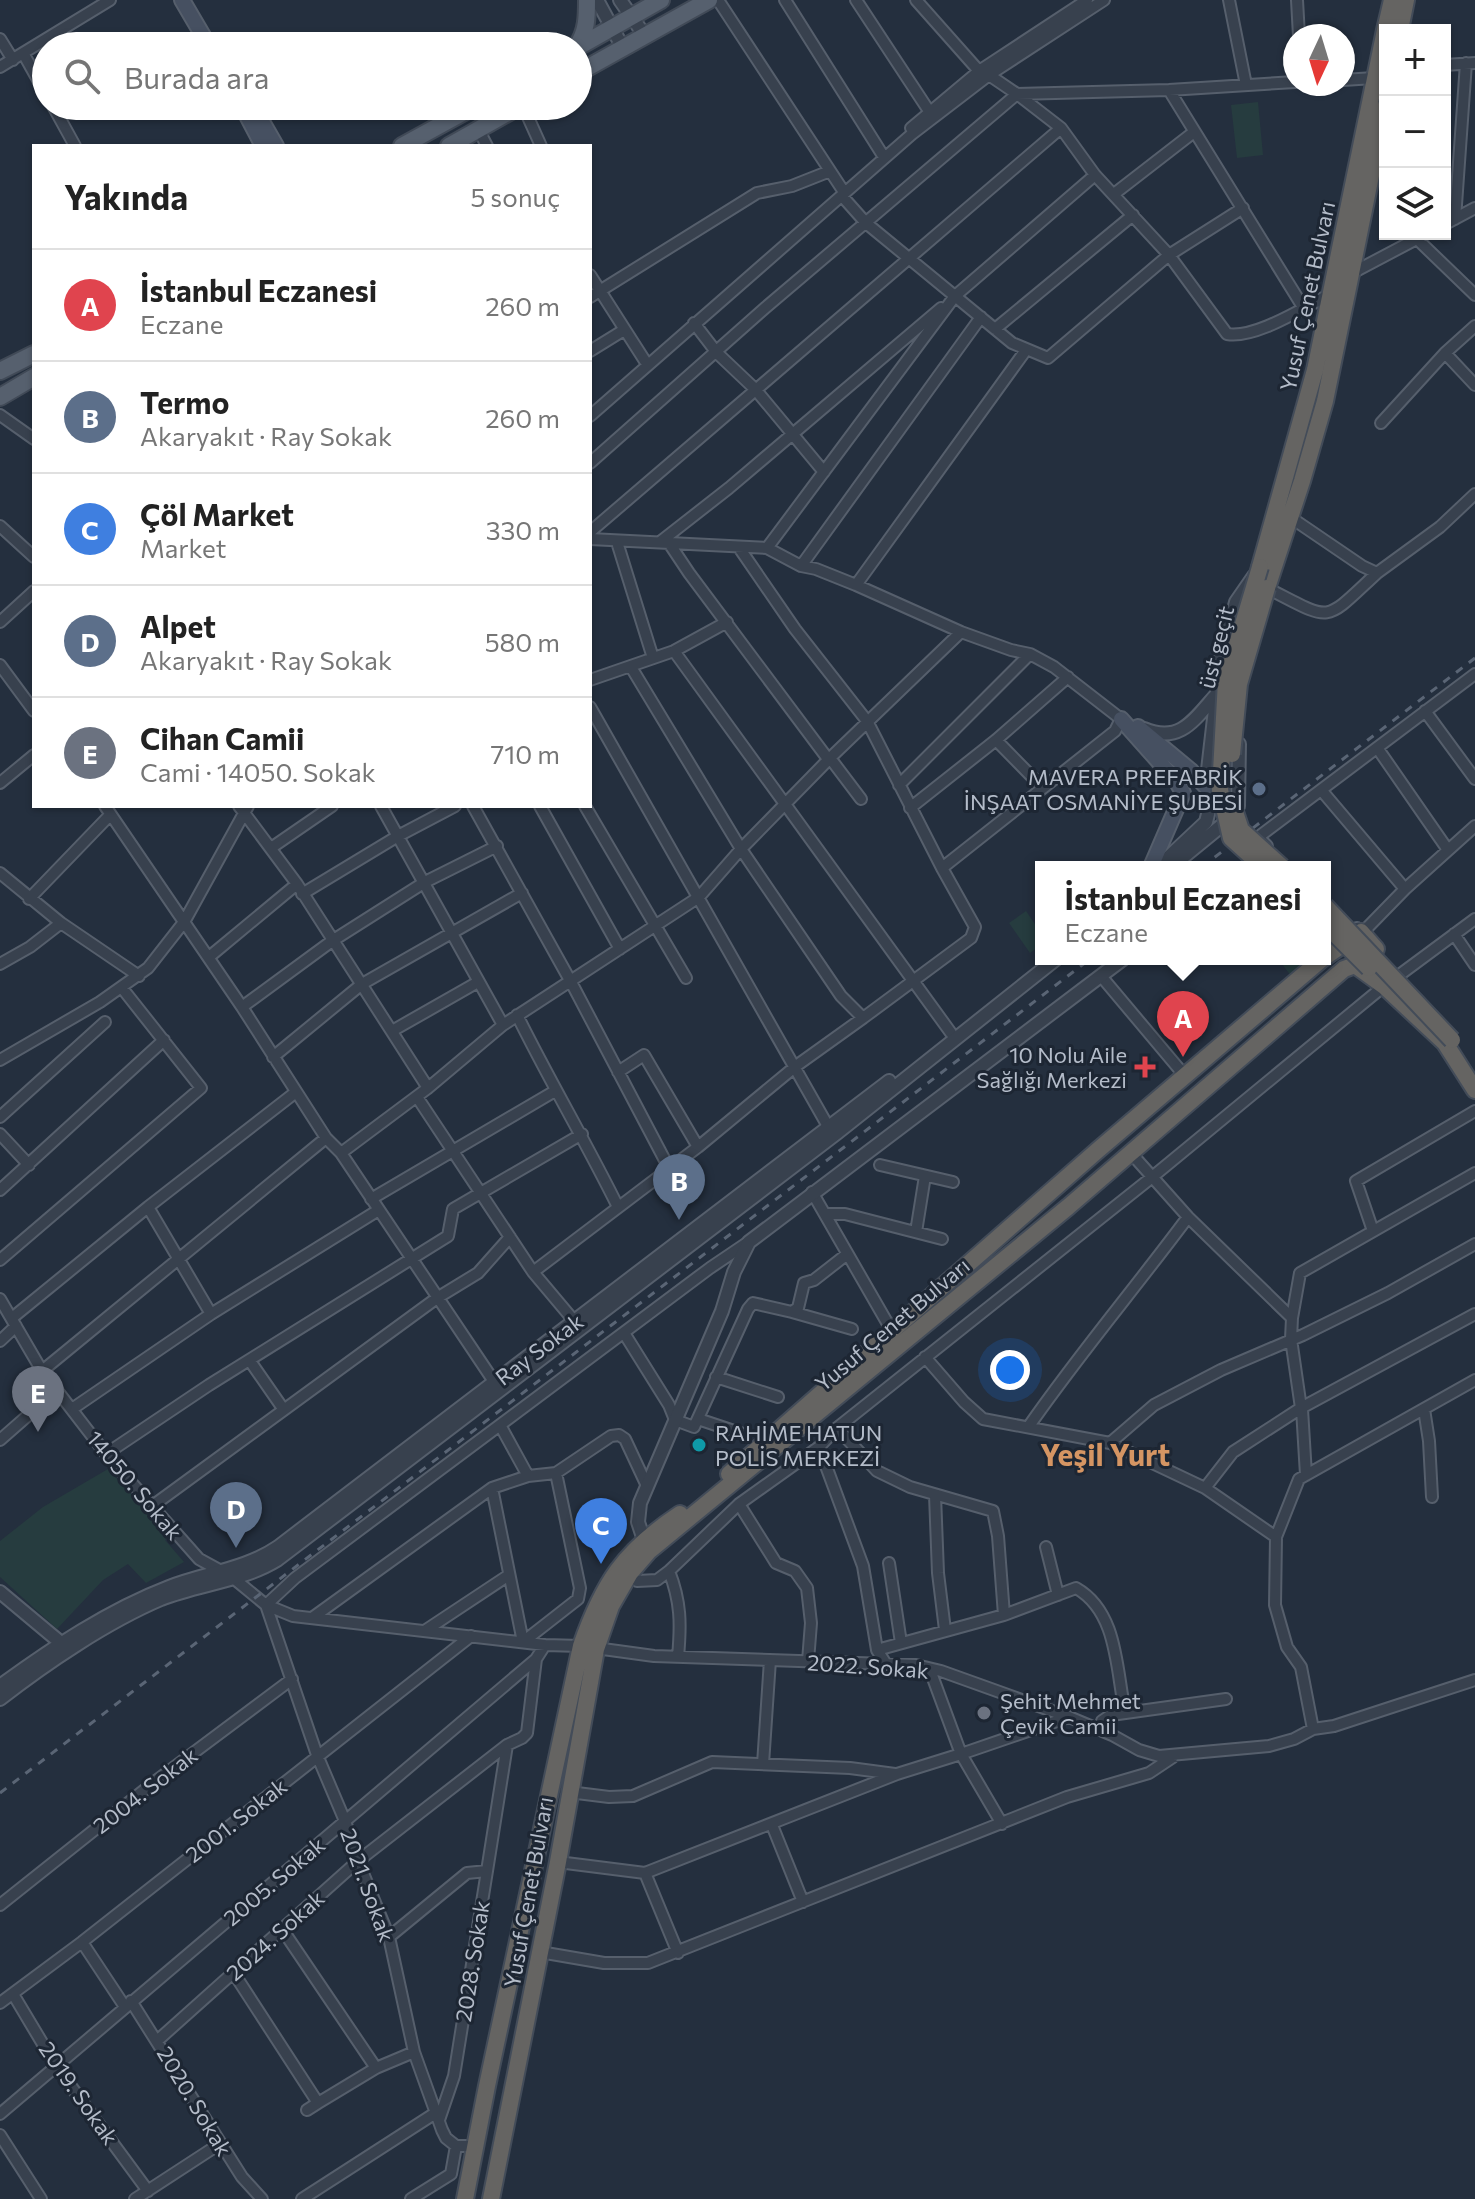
<!DOCTYPE html>
<html lang="tr">
<meta charset="utf-8">
<style>
:root{--surface:#fff;--page:#f6f6f6;--text:#222;--muted:#767676;--line:#e0e0e0;--accent:#d93025}
body{margin:0;font-family:Commissioner,sans-serif;background:var(--page);color:var(--text)}
.controls{position:absolute;right:24px;top:24px;display:grid;overflow:hidden;border-radius:0px;box-shadow:0 2px 6px #0004}
.controls button{width:72px;height:72px;display:grid;place-items:center;padding:0;border:0;border-bottom:2px solid var(--line);background:var(--surface);color:var(--text);font:40px sans-serif}
.compass{position:absolute;left:1283px;top:24px;width:72px;height:72px;border-radius:50%;background:var(--surface);box-shadow:0 2px 6px #0004;rotate:184deg}
.you{position:absolute;left:1010px;top:1370px;width:28px;height:28px;margin:-20px;border:6px solid #fff;border-radius:50%;background:#1a73e8;box-shadow:0 0 0 12px #1a73e833}
.badge{display:grid;place-items:center;width:52px;height:52px;border-radius:50%;background:var(--accent);color:#fff;font-size:26px;font-weight:700}
.pin{position:absolute;translate:-50% -66px;filter:drop-shadow(0 2px 4px #0008)}
.pin::after{content:'';position:absolute;top:42px;width:28px;height:24px;background:inherit;clip-path:polygon(0 0,100% 0,50% 100%)}
.popup{position:absolute;left:1035px;top:861px;width:296px;height:104px;box-sizing:border-box;display:grid;place-content:center;border-radius:0px;background:var(--surface);filter:drop-shadow(0 2px 6px #0005);font-size:26px;white-space:nowrap;color:var(--muted)}
.popup b{font-size:30px;color:var(--text)}
.popup::after{content:'';position:absolute;left:50%;top:100%;margin-left:-16px;border:16px solid transparent;border-top-color:var(--surface)}
.list{margin:0;padding:0;list-style:none}
h2{display:flex;justify-content:space-between;align-items:center;height:104px;margin:0;padding:0 32px;font-size:34px}
h2 small{font-size:26px;font-weight:400;color:var(--muted)}
.list li{display:grid;grid-template-columns:52px 1fr auto;gap:24px;align-items:center;box-sizing:border-box;height:112px;padding:0 32px;border-top:2px solid var(--line)}
.list b{display:block;font-size:30px;white-space:nowrap}
.list p{margin:0;font-size:26px;white-space:nowrap;color:var(--muted)}
.list em{font-size:26px;font-style:normal;color:var(--muted)}
.icon{flex:none;width:44px;height:44px;fill:none;stroke:currentColor;stroke-width:2;stroke-linecap:round;stroke-linejoin:round}
.map{position:relative;flex:none;width:1475px;height:2199px;overflow:hidden}
.search{position:absolute;background:var(--surface);box-shadow:0 2px 6px #0004;left:32px;top:32px;width:560px;height:88px;display:flex;align-items:center;gap:20px;box-sizing:border-box;padding:0 28px;border-radius:44px;color:var(--muted);font-size:30px}
.panel{position:absolute;background:var(--surface);box-shadow:0 2px 6px #0004;left:32px;top:144px;width:560px;height:664px;border-radius:0px}
.map>svg:first-child{display:block}
.green{fill:#263c3f}
.lines{fill:none;stroke-linecap:round;stroke-linejoin:round}
.minor-casing{stroke:#565f6c;stroke-width:14}
.tertiary-casing{stroke:#565f6c;stroke-width:16}
.secondary-casing{stroke:#565f6c;stroke-width:18}
.primary-casing{stroke:#414a57;stroke-width:20}
.trunk-casing{stroke:#434c59;stroke-width:20}
.minor{stroke:#38414e;stroke-width:10}
.tertiary{stroke:#38414e;stroke-width:12}
.secondary{stroke:#465061;stroke-width:14}
.primary{stroke:#56606e;stroke-width:16}
.trunk{stroke:#656462;stroke-width:16}
.rail{stroke:#5a6575;stroke-width:3;stroke-dasharray:8 8;stroke-linecap:butt}
.trunk-bridge-casing{stroke:#434c59;stroke-width:20;stroke-linecap:butt}
.trunk-bridge{stroke:#656462;stroke-width:16}
.service-dot{fill:#5c6f8a;stroke:#1d2633;stroke-width:3}
.health-dot{fill:#e0444e;stroke:#1d2633;stroke-width:3}
.culture-dot{fill:#0f9aa8;stroke:#1d2633;stroke-width:3}
.worship-dot{fill:#6b7280;stroke:#1d2633;stroke-width:3}
.labels{text-anchor:middle;dominant-baseline:central;stroke-width:6;stroke-linejoin:round;paint-order:stroke}
.street-label{font-size:22px;fill:#b4bcc9;stroke:#1d2633}
.poi-label{font-size:22px;fill:#b4bcc9;stroke:#1d2633;text-anchor:end}
.district-label{font-size:30px;font-weight:bold;fill:#d59563;stroke:#1d2633}
</style>
<div class="map">
<svg width="1475" height="2199" viewBox="0 0 1475 2199">
<rect width="100%" height="100%" fill="#242f3e"/>
<path class="green" d="M1258 102 1263 155 1237 158 1231 105Z
M1026 911 1041 933V945L1030 953 1009 923Z
M1278 959H1311L1292 977Z
M108 1469 170 1536 165 1540 184 1562 146 1583 128 1564 103 1580 57 1629 0 1577V1541L43 1507Z"/>
<g class="lines">
<g class="minor-casing">
<path id="minor" d="M718 0 842 189
M785 0 882 154
M856 0 929 111
M916 0 979 71
M1229 0 1246 85
M1297 0 1299 36
M0 39 13 60
M23 53 46 94
M1445 65 1475 63
M0 67 110 0
M989 75 1017 94 1169 90 1295 82
M1343 80 1374 78 1385 72
M1169 90 1303 307
M53 106 75 146
M523 106 541 146
M911 128 979 71 1087 0
M478 129 487 146
M1114 194 1194 132
M842 196 866 223 1012 343 1048 358 1169 255 1243 208
M1455 219 1466 63
M1445 224 1475 208
M1417 239 1475 295
M1352 273 1426 234
M590 275 645 361
M590 297 757 193 792 186 830 171
M694 323 717 353 755 389 824 472
M995 329 1133 215
M590 351 624 330
M1445 353 1475 385
M0 415 34 439
M590 416 912 134 989 75 1104 0
M1381 423 1445 353 1475 326
M590 463 765 308 1017 94 1061 128 1095 175 1169 255 1227 334C1256 339 1304 307 1331 294
M1290 517 1362 566 1377 573 1440 527 1475 494
M0 526 34 557
M590 532 1061 128
M590 539 767 548 801 566 816 569 856 585 961 632 1011 650 1030 654 1054 667 1121 719 1115 731 942 868
M617 542 653 658
M660 542 729 488 941 308
M669 543 689 573 828 759
M767 548 955 296 1095 175
M801 566 981 317
M856 585 1026 350
M1267 588C1334 622 1322 624 1377 573
M0 622 34 591
M674 651 951 1033
M0 665 34 711
M631 667 741 849 841 996 863 1018 971 938 975 927 942 868 867 721 795 629 740 549
M590 680 674 651 727 622
M590 707 829 1128
M1425 711 1475 779
M996 740 1043 788
M1378 749 1448 850
M830 758 861 799
M0 783 34 755
M899 785 1030 654
M1322 791 1405 889
M105 806 242 1007 326 1138 341 1153 495 1383
M239 806 297 884 428 1088
M381 806 503 1025
M473 806 571 982 669 1168
M540 806 620 949
M585 806 686 978
M910 808 996 740 1068 677
M1267 846 1260 839 1261 835 1475 674
M271 848 332 806
M0 873 61 923 139 976
M302 894 398 836 455 806
M29 899 110 815
M1357 928 1361 932 1367 928 1405 889 1475 826
M1454 934 1475 965
M209 957 297 884
M0 964 30 947 61 923
M1101 976 1185 1076
M1398 976 1475 919
M242 1007 332 941 425 882 497 846
M517 1015C549 1080 586 1142 618 1207
M392 1031 478 982
M273 1057 362 984 522 893
M0 1060 100 1002 148 968 184 922 248 806
M618 1072 644 1055 698 1147
M417 1097 533 1272 575 1322
M0 1117 105 1022
M0 1134 29 1165
M1130 1152 1188 1217 1292 1318
M341 1153 428 1088 503 1025 699 897 741 849 830 758 961 632
M880 1165 953 1182
M0 1190 164 1040
M812 1192 892 1331
M371 1199 555 1091
M148 1207 211 1314
M826 1214H845L942 1239
M1373 1231 1356 1181 1475 1111
M916 1232 925 1176
M0 1260 201 1088 122 988
M533 1272 698 1147 796 1066 863 1018
M0 1299 42 1371 106 1454 199 1559 232 1577 266 1605 293 1616 545 1645 581 1646 654 1656 916 1665 941 1671 1069 1717 1112 1735 1139 1750 1159 1756 1269 1746 1294 1739 1313 1729 1334 1726 1475 1680
M792 1312 852 1329
M12 1318 148 1207 296 1092
M624 1333 669 1405 675 1420 694 1427 748 1309 753 1303 792 1312 798 1308 804 1283 814 1280 846 1255
M0 1341 16 1326
M925 1357 964 1402 983 1419 1110 1443 1205 1488 1276 1537
M250 1361 284 1410
M42 1371 326 1138
M716 1377 778 1397
M1301 1408 1291 1339 1292 1318 1300 1273 1475 1173
M72 1409 211 1314 377 1211
M1302 1409 1306 1475
M1424 1409 1429 1441 1432 1497
M698 1419 743 1434
M500 1425 528 1476
M1029 1426C1079 1354 1136 1287 1188 1217
M837 1428 877 1471 910 1487 993 1511 998 1536 1004 1615
M0 1440 57 1390
M1110 1443 1154 1405 1221 1370 1303 1335 1388 1293 1475 1244
M819 1447 863 1566 877 1650
M106 1454 209 1385 448 1236 453 1209 582 1134
M492 1488 523 1642 578 1599 580 1588 556 1473
M1205 1488 1233 1452 1301 1408 1475 1314
M935 1495 938 1573 945 1630
M739 1504 776 1563 795 1571 807 1588 811 1623 808 1661
M151 1507 437 1298 478 1273 510 1237
M1046 1547 1058 1595
M889 1563 901 1643
M669 1571C681 1602 681 1624 678 1657
M637 1581 657 1580 669 1571 739 1504 819 1447 837 1428 1151 1178 1384 986
M266 1605 295 1578 710 1268 747 1243
M266 1605 317 1755 345 1821 358 1861 389 1937 414 2052 442 2130 446 2138 456 2146H475
M312 1618 492 1488 528 1476 556 1473 611 1436 619 1435 625 1439 647 1486
M426 1630 509 1575
M886 1664 877 1650 1004 1615 1076 1588C1118 1612 1116 1669 1125 1712
M1313 1729 1301 1667 1287 1647 1275 1605 1276 1537 1299 1479 1475 1380
M1100 1730 1102 1721 1111 1715 1226 1699
M763 1764 770 1660
M569 1792 609 1797 633 1796 712 1762 850 1768 895 1774
M1002 1824 961 1754 1069 1717
M772 1825 803 1902
M558 1862 645 1873 897 1774 961 1754 930 1670
M487 1871 507 1745 522 1738 527 1733 536 1659
M645 1873 678 1953
M0 1905 157 1780 292 1679
M282 1929 376 2068
M389 1937 467 1873 487 1871 454 2076 439 2120
M82 1942 125 2007
M540 1952 604 1963H648L1067 1797 1149 1773 1173 1757
M233 1972 318 2103 376 2068 414 2052
M13 1994 56 2066 148 2191
M131 2001 242 2177 262 2199
M0 2003 82 1942 471 1636
M158 2040 358 1861 507 1745
M307 2110 318 2103
M0 2114 536 1659 545 1645
M0 2135 41 2199
M135 2199 221 2143
M302 2199 437 2112
M411 2199 451 2174 456 2146"/>
</g>
<g class="tertiary-casing">
<path id="tertiary" d="M597 0 623 48
M620 0 645 36
M1144 729C1180 744 1194 720 1216 695
M1158 867 1206 822 1212 798 1208 770 1221 658 1236 602 1254 576
M1171 867 1226 822 1238 806 1239 744
M646 1546 638 1522 640 1503 722 1311 734 1272 749 1242 1123 959
M0 1592 67 1648
M0 1686C52 1648 109 1610 169 1587 205 1573 246 1569 278 1547L889 1081
M0 1699C46 1663 107 1622 161 1599 199 1584 243 1581 277 1560L837 1133 1056 959"/>
</g>
<g class="secondary-casing">
<path id="secondary" d="M182 0 209 46
M242 106 263 146
M253 106 276 146
M1121 719 1177 782 1183 793 1151 867
M1138 727 1191 771 1224 805"/>
</g>
<g class="primary-casing">
<path id="primary" d="M577 46C587 31 587 17 587 0
M578 47 661 0
M578 73 709 0
M402 146 475 106
M449 146 520 106
M0 371 34 354
M0 397 34 377"/>
</g>
<g class="trunk-casing">
<path id="trunk" d="M1385 30 1392 0
M1400 30 1406 0
M1260 567 1315 370 1385 30
M1267 588 1302 481 1325 401 1385 107
M1325 957 1361 932 1376 949
M729 1474 1098 1150 1322 959
M465 2199 487 2086 581 1646C603 1583 624 1551 680 1514
M491 2199 558 1862 596 1649 611 1606 630 1573 649 1551 1068 1207 1344 969 1355 965 1384 986 1445 1043 1475 1090"/>
</g>
<use href="#minor" class="minor"/>
<use href="#tertiary" class="tertiary"/>
<use href="#secondary" class="secondary"/>
<use href="#primary" class="primary"/>
<use href="#trunk" class="trunk"/>
<path class="rail" d="M1202 867 1475 658
M0 1793 1090 959"/>
<g class="trunk-bridge-casing">
<path id="trunk-bridge" d="M1260 567 1226 681 1220 790 1231 838 1263 867
M1232 754 1239 684 1267 588
M1235 812 1241 830 1282 867
M1325 906 1452 1040
M1325 924 1369 968"/>
</g>
<use href="#trunk-bridge" class="trunk-bridge"/>
</g>
<circle class="service-dot" cx="1259" cy="789" r="8"/>
<path class="health-dot" d="M1141 1055h8v8h8v8h-8v8h-8v-8h-8v-8h8z"/>
<circle class="culture-dot" cx="699" cy="1445" r="8"/>
<circle class="worship-dot" cx="984" cy="1713" r="8"/>
<g class="labels">
<g class="street-label">
<text transform="translate(1307 296) rotate(-78)">Yusuf Çenet Bulvarı</text>
<text transform="translate(1216 647) rotate(-76)">üst geçit</text>
<text transform="translate(892 1324) rotate(-40)">Yusuf Çenet Bulvarı</text>
<text transform="translate(539 1349) rotate(-37)">Ray Sokak</text>
<text transform="translate(135 1485) rotate(50)">14050. Sokak</text>
<text transform="translate(868 1666) rotate(4)">2022. Sokak</text>
<text transform="translate(145 1790) rotate(-38)">2004. Sokak</text>
<text transform="translate(236 1820) rotate(-38)">2001. Sokak</text>
<text transform="translate(274 1881) rotate(-40)">2005. Sokak</text>
<text transform="translate(368 1885) rotate(70)">2021. Sokak</text>
<text transform="translate(528 1892) rotate(-80)">Yusuf Çenet Bulvarı</text>
<text transform="translate(275 1935) rotate(-42)">2024. Sokak</text>
<text transform="translate(472 1961) rotate(-81)">2028. Sokak</text>
<text transform="translate(79 2093) rotate(55)">2019. Sokak</text>
<text transform="translate(195 2101) rotate(59)">2020. Sokak</text>
</g>
<g class="poi-label">
<text x="1243" y="776">MAVERA PREFABRİK<tspan x="1243" dy="25">İNŞAAT OSMANİYE ŞUBESİ</tspan></text>
<text x="1127" y="1054">10 Nolu Aile<tspan x="1127" dy="25">Sağlığı Merkezi</tspan></text>
<text x="715" y="1432" text-anchor="start">RAHİME HATUN<tspan x="715" dy="25">POLİS MERKEZİ</tspan></text>
<text x="1000" y="1700" text-anchor="start">Şehit Mehmet<tspan x="1000" dy="25">Çevik Camii</tspan></text>
</g>
<g class="district-label">
<text x="1105" y="1453">Yeşil Yurt</text>
</g>
</g>
</svg>
<div class="controls">
<button>+</button>
<button>−</button>
<button><svg class="icon" aria-label="layers" viewBox="0 0 24 24"><path d="M12 4l9 5-9 5-9-5zM3 14l9 5 9-5"/></svg></button>
</div>
<svg class="compass" viewBox="-18 -18 36 36"><path d="M0-13l5 13h-10z" fill="#e53935"/><path d="M0 13l5-13h-10z" fill="#767676"/></svg>
<div class="you"></div>
<div class="pin badge" style="left:1183px;top:1057px;background:#e0444e">A</div>
<div class="popup"><b>İstanbul Eczanesi</b>Eczane</div>
<div class="pin badge" style="left:679px;top:1220px;background:#5c6f8a">B</div>
<div class="pin badge" style="left:601px;top:1564px;background:#3f7fe0">C</div>
<div class="pin badge" style="left:236px;top:1548px;background:#5c6f8a">D</div>
<div class="pin badge" style="left:38px;top:1432px;background:#6b7280">E</div>
<div class="search"><svg class="icon" aria-label="search" viewBox="0 0 24 24"><circle cx="10" cy="10" r="6"/><path d="M15 15l6 6"/></svg>Burada ara</div>
<section class="panel">
<h2>Yakında<small>5 sonuç</small></h2>
<ul class="list">
<li><span class="badge" style="background:#e0444e">A</span><div><b>İstanbul Eczanesi</b><p>Eczane</p></div><em>260 m</em></li>
<li><span class="badge" style="background:#5c6f8a">B</span><div><b>Termo</b><p>Akaryakıt · Ray Sokak</p></div><em>260 m</em></li>
<li><span class="badge" style="background:#3f7fe0">C</span><div><b>Çöl Market</b><p>Market</p></div><em>330 m</em></li>
<li><span class="badge" style="background:#5c6f8a">D</span><div><b>Alpet</b><p>Akaryakıt · Ray Sokak</p></div><em>580 m</em></li>
<li><span class="badge" style="background:#6b7280">E</span><div><b>Cihan Camii</b><p>Cami · 14050. Sokak</p></div><em>710 m</em></li>
</ul>
</section>
</div>
